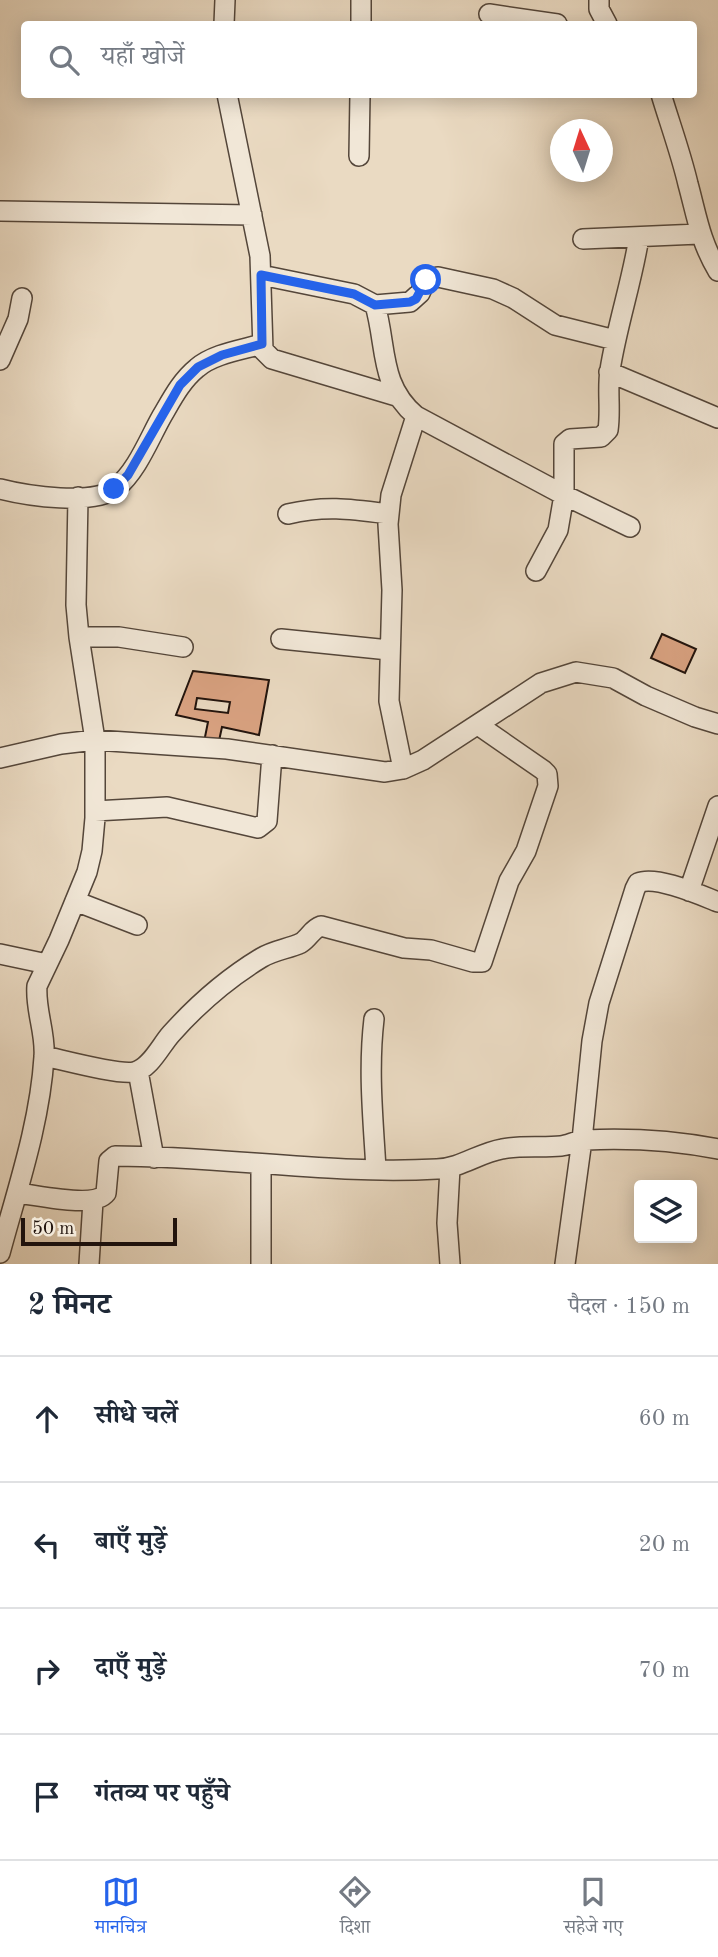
<!DOCTYPE html>
<html lang="hi">
<meta charset="utf-8">
<style>
:root{--surface:#fff;--page:#f2f2f3;--text:#1f2937;--muted:#747a83;--line:#e0e1e3;--accent:#2563eb}
body{margin:0;font-family:"Old Standard TT","Noto Serif Devanagari",serif;background:var(--page);color:var(--text)}
.controls{position:absolute;right:21px;bottom:21px;display:grid;overflow:hidden;border-radius:7px;box-shadow:0 4px 18px #0003}
.controls button{width:63px;height:63px;display:grid;place-items:center;padding:0;border:0;border-bottom:2px solid var(--line);background:var(--surface);color:var(--text);font:35px sans-serif}
.compass{position:absolute;left:550px;top:119px;width:63px;height:63px;border-radius:50%;background:var(--surface);box-shadow:0 4px 18px #0003;rotate:356deg}
.scale{position:absolute;left:21px;bottom:18px;width:156px;box-sizing:border-box;padding-left:7px;border:4px solid #22140d;border-top:0;font-size:19px;line-height:24px;white-space:nowrap;color:#22140d;-webkit-text-stroke:5px #f1e7d7;paint-order:stroke}
.stop{position:absolute;width:21px;height:21px;margin:-16px;border:5px solid #2563eb;border-radius:50%;background:#fff}
.stop.end{background:#2563eb;border-color:#fff;box-shadow:0 2px 7px #0008}
.list{margin:0;padding:0;list-style:none}
h2{display:flex;justify-content:space-between;align-items:center;height:91px;margin:0;padding:0 28px;font-size:30px}
h2 small{font-size:23px;font-weight:400;color:var(--muted)}
.list li{display:grid;grid-template-columns:46px 1fr auto;gap:21px;align-items:center;box-sizing:border-box;height:126px;padding:0 28px;border-top:2px solid var(--line)}
.list b{display:block;font-size:26px;white-space:nowrap}
.list em{font-size:23px;font-style:normal;color:var(--muted)}
.icon{flex:none;width:38px;height:38px;fill:none;stroke:currentColor;stroke-width:2;stroke-linecap:round;stroke-linejoin:round}
.map{position:relative;flex:none;width:718px;height:1264px;overflow:hidden}
.search{position:absolute;background:var(--surface);box-shadow:0 4px 18px #0003;left:21px;right:21px;top:21px;height:77px;display:flex;align-items:center;gap:18px;box-sizing:border-box;padding:0 24px;border-radius:7px;color:var(--muted);font-size:26px}
.sheet{height:595px;background:var(--surface)}
nav{display:flex;justify-content:space-around;align-items:center;box-sizing:border-box;height:98px;border-top:2px solid var(--line);background:var(--surface);font-size:19px;color:var(--muted)}
nav a{display:grid;justify-items:center;gap:4px}
nav .on{color:var(--accent)}
.map>svg:first-child{display:block}
.building{fill:#d9a281;stroke:#22140d;stroke-width:2;fill-rule:evenodd}
.lines{fill:none;stroke-linecap:round;stroke-linejoin:round}
.street-casing{stroke:#54463a;stroke-width:22}
.street{stroke:#f1e7d7;stroke-width:19}
.route{stroke:#2563eb;stroke-width:9}
</style>
<div class="map">
<svg width="718" height="1264" viewBox="0 0 718 1264">
<rect width="100%" height="100%" fill="#eadac2"/>
<filter id="stains"><feTurbulence type="fractalNoise" baseFrequency=".00286" numOctaves="4"/><feColorMatrix values="0 0 0 0 .2 0 0 0 0 .09 0 0 0 0 .02 0 0 0 .5 -.17"/></filter>
<radialGradient id="worn" r=".72"><stop offset=".6" stop-color="#630" stop-opacity="0"/><stop offset="1" stop-color="#630" stop-opacity=".3"/></radialGradient>
<path class="building" d="M662 634 696 649 685 673 651 658Z
M193 671 269 680 259 735 222 727 217 750 203 747 208 722 176 715ZM197 698 230 702 228 713 195 709Z"/>
<g class="lines">
<g class="street-casing">
<path id="street" d="M599 0V9L607 24
M489 14 557 24
M224 24 225 0
M361 24V0
M227 94 260 256 263 350 272 359 396 396
M661 94C670 124 681 154 688 184 697 217 700 241 718 271
M359 156 360 94
M0 211 252 215
M583 239 699 234
M261 275 354 294 375 305C387 346 379 385 416 416L391 495 388 524 392 590 389 701 403 769
M375 305 410 302 420 293 426 280 438 277 493 289 513 298 555 325 615 340
M0 360 18 319 22 298
M609 372 718 418
M416 416 564 495 630 527
M0 489C27 496 94 506 116 488 137 471 149 439 162 416 172 399 181 381 197 368 213 354 241 350 262 344
M288 514C325 505 351 509 389 514
M536 571 558 530 564 495V444L570 439 601 437 608 430C611 410 607 390 610 370 617 325 632 282 639 237
M79 637H119L183 647
M281 639 389 650
M0 758 61 744 95 740 227 749 385 772 403 769 423 760 541 683 576 672 613 678 646 696 695 717 718 724
M95 811 167 807 258 828 267 821 272 755
M689 891 718 806
M75 901 137 925
M0 954 47 964
M374 1019C368 1070 373 1118 376 1169
M44 1056C63 1060 118 1075 134 1072 150 1069 161 1045 171 1034 196 1006 228 978 261 958 274 950 288 949 301 943 309 938 312 929 321 926L404 948 431 950 473 962H482L509 881 526 851 548 786 547 774 543 770 478 725
M138 1071 154 1158
M450 1168 447 1223 450 1264
M17 1193C37 1195 94 1209 106 1193L109 1161 115 1156C222 1156 330 1175 437 1169 461 1168 479 1153 502 1149 521 1145 542 1148 561 1146 569 1145 577 1140 586 1140 629 1138 676 1141 718 1149
M0 1253C17 1190 40 1123 44 1057 46 1033 35 1010 37 986L59 940 87 872 92 851 95 818V740L79 637 76 605 78 497
M89 1264 93 1201
M261 1264V1164
M565 1264 582 1140 592 1041 599 1003 635 889 638 883C656 875 700 895 718 902"/>
</g>
<use href="#street" class="street"/>
</g>
<g class="lines">
<path class="route" d="M114 489 128 475 180 385 198 367 222 355 262 344 261 275 354 294 375 305 410 302 416 299 426 280"/>
</g>
<rect width="100%" height="100%" filter="url(#stains)"/>
<rect width="100%" height="100%" fill="url(#worn)"/>
</svg>
<div class="controls">
<button><svg class="icon" aria-label="layers" viewBox="0 0 24 24"><path d="M12 4l9 5-9 5-9-5zM3 14l9 5 9-5"/></svg></button>
</div>
<svg class="compass" viewBox="-18 -18 36 36"><path d="M0-13l5 13h-10z" fill="#e53935"/><path d="M0 13l5-13h-10z" fill="#747a83"/></svg>
<div class="scale">50 m</div>
<div class="stop" style="left:426px;top:280px"></div>
<div class="stop end" style="left:114px;top:489px"></div>
<div class="search"><svg class="icon" aria-label="search" viewBox="0 0 24 24"><circle cx="10" cy="10" r="6"/><path d="M15 15l6 6"/></svg>यहाँ खोजें</div>
</div>
<section class="sheet">
<h2>2 मिनट<small>पैदल · 150 m</small></h2>
<ul class="list">
<li><svg class="icon" aria-label="ahead" viewBox="0 0 24 24"><path d="M12 20V5M6 11l6-6 6 6"/></svg><div><b>सीधे चलें</b></div><em>60 m</em></li>
<li><svg class="icon" aria-label="left" viewBox="0 0 24 24"><path d="M17 20v-9H6M10 6l-5 5 5 5"/></svg><div><b>बाएँ मुड़ें</b></div><em>20 m</em></li>
<li><svg class="icon" aria-label="right" viewBox="0 0 24 24"><path d="M7 20v-9h11M14 6l5 5-5 5"/></svg><div><b>दाएँ मुड़ें</b></div><em>70 m</em></li>
<li><svg class="icon" aria-label="arrive" viewBox="0 0 24 24"><path d="M6 21V4h12l-3 4 3 4H6"/></svg><div><b>गंतव्य पर पहुँचे</b></div></li>
</ul>
</section>
<nav>
<a class="on"><svg class="icon" aria-label="map" viewBox="0 0 24 24"><path d="M3 6l6-2 6 2 6-2v14l-6 2-6-2-6 2zM9 4v14M15 6v14"/></svg>मानचित्र</a>
<a><svg class="icon" aria-label="directions" viewBox="0 0 24 24"><path d="M12 3l9 9-9 9-9-9zM9 14v-3h6M13 9l2 2-2 2"/></svg>दिशा</a>
<a><svg class="icon" aria-label="saved" viewBox="0 0 24 24"><path d="M7 4h10v16l-5-4-5 4z"/></svg>सहेजे गए</a>
</nav>
